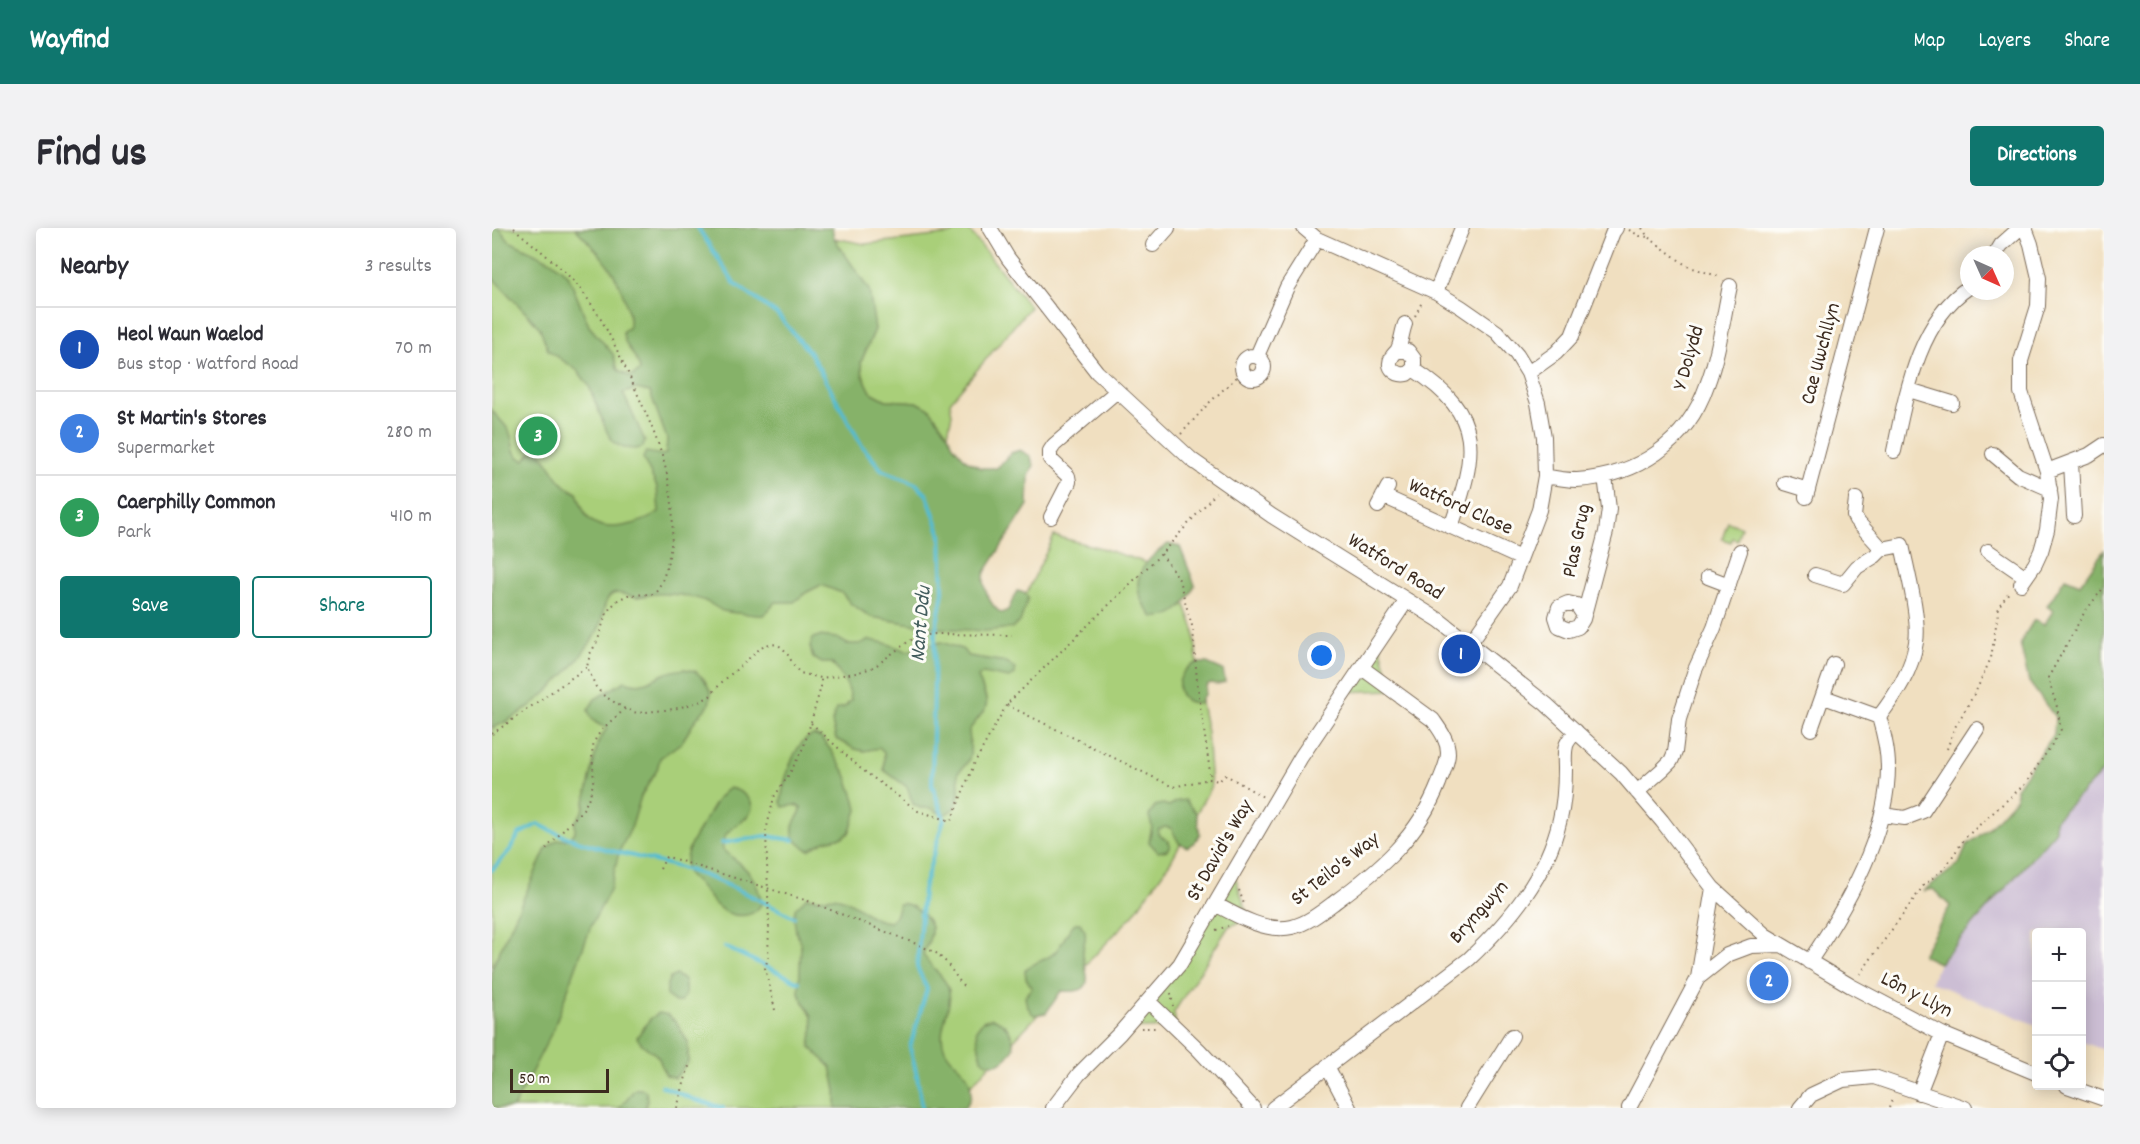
<!DOCTYPE html>
<meta charset="utf-8">
<style>
:root{--surface:#fff;--page:#f2f2f3;--text:#2b2b33;--muted:#7c7c81;--line:#e1e1e2;--accent:#0f766e}
body{margin:0;font-family:Dekko,sans-serif;background:var(--page);color:var(--text)}
.controls{position:absolute;right:18px;bottom:18px;display:grid;overflow:hidden;border-radius:6px;box-shadow:0 3px 15px #0003}
.controls button{width:54px;height:54px;display:grid;place-items:center;padding:0;border:0;border-bottom:2px solid var(--line);background:var(--surface);color:var(--text);font:30px sans-serif}
.compass{position:absolute;left:1468px;top:18px;width:54px;height:54px;border-radius:50%;background:var(--surface);box-shadow:0 3px 15px #0003;rotate:135deg}
.scale{position:absolute;left:18px;bottom:15px;width:99px;box-sizing:border-box;padding-left:6px;border:3px solid #3b2a1e;border-top:0;font-size:16px;line-height:21px;white-space:nowrap;color:#3b2a1e;-webkit-text-stroke:4px #fdfcf7;paint-order:stroke}
.you{position:absolute;left:830px;top:428px;width:21px;height:21px;margin:-15px;border:4px solid #fff;border-radius:50%;background:#1a73e8;box-shadow:0 0 0 9px #1a73e833}
.badge{display:grid;place-items:center;width:39px;height:39px;border-radius:50%;background:var(--accent);color:#fff;font-size:20px;font-weight:700}
.pin{position:absolute;translate:-50% -50%;border:3px solid #fff;box-shadow:0 2px 6px #0006}
.list{margin:0;padding:0;list-style:none}
h2{display:flex;justify-content:space-between;align-items:center;height:78px;margin:0;padding:0 24px;font-size:26px}
h2 small{font-size:20px;font-weight:400;color:var(--muted)}
.list li{display:grid;grid-template-columns:39px 1fr auto;gap:18px;align-items:center;box-sizing:border-box;height:84px;padding:0 24px;border-top:2px solid var(--line)}
.list b{display:block;font-size:22px;white-space:nowrap}
.list p{margin:0;font-size:20px;white-space:nowrap;color:var(--muted)}
.list em{font-size:20px;font-style:normal;color:var(--muted)}
.actions{display:flex;gap:12px;padding:18px 24px}
.actions a{flex:1;padding:14px 0;border:2px solid var(--accent);border-radius:6px;text-align:center;font-size:21px;color:var(--accent)}
.actions .main{background:var(--accent);color:#fff}
.icon{flex:none;width:33px;height:33px;fill:none;stroke:currentColor;stroke-width:2;stroke-linecap:round;stroke-linejoin:round}
.map{position:relative;flex:none;width:1612px;height:880px;overflow:hidden;border-radius:6px}
header{display:flex;align-items:center;gap:36px;box-sizing:border-box;height:84px;padding:0 30px;background:var(--accent);color:#fff}
header strong{font-size:28px}
nav{display:flex;gap:33px;margin-inline-start:auto;font-size:21px}
.intro{display:flex;align-items:center;justify-content:space-between;box-sizing:border-box;height:144px;padding:0 36px}
h1{margin:0;font-size:42px}
.button{padding:15px 27px;border-radius:6px;background:var(--accent);color:#fff;font-size:21px;font-weight:700}
main{display:flex;gap:36px;padding:0 36px}
aside{flex:1;background:var(--surface);border-radius:6px;box-shadow:0 3px 15px #0003}
.map>svg:first-child{display:block}
.industrial{fill:#ccbed4}
.green{fill:#a9cf79;stroke:#727c4c;stroke-width:1.5}
.forest{fill:#86b269;stroke:#606e44;stroke-width:1.5}
.lines{fill:none;stroke-linecap:round;stroke-linejoin:round}
.stream{stroke:#53bcd1;stroke-width:4}
.minor-casing{stroke:#7a6957;stroke-width:16}
.path{stroke:#7a6957;stroke-width:2;stroke-dasharray:1.5 4.5;stroke-linecap:butt}
.minor{stroke:#fff;stroke-width:14}
.labels{text-anchor:middle;dominant-baseline:central;stroke-width:6;stroke-linejoin:round;paint-order:stroke}
.street-label{font-size:21px;fill:#3b2a1e;stroke:#fdfcf7}
.water-label{font-size:22px;font-style:italic;fill:#435d5d;stroke:#fdfcf7}
</style>
<header>
<strong>Wayfind</strong>
<nav><a>Map</a><a>Layers</a><a>Share</a></nav>
</header>
<div class="intro"><h1>Find us</h1><a class="button">Directions</a></div>
<main>
<aside>
<h2>Nearby<small>3 results</small></h2>
<ul class="list">
<li><span class="badge" style="background:#1a4fb4">1</span><div><b>Heol Waun Waelod</b><p>Bus stop · Watford Road</p></div><em>70 m</em></li>
<li><span class="badge" style="background:#3f7fe0">2</span><div><b>St Martin's Stores</b><p>Supermarket</p></div><em>280 m</em></li>
<li><span class="badge" style="background:#2e9e5b">3</span><div><b>Caerphilly Common</b><p>Park</p></div><em>410 m</em></li>
</ul>
<div class="actions"><a class="main">Save</a><a>Share</a></div>
</aside>
<div class="map">
<svg width="1612" height="880" viewBox="0 0 1612 880">
<rect width="100%" height="100%" fill="#fdfcf7"/>
<filter id="ink" filterUnits="userSpaceOnUse"><feTurbulence type="fractalNoise" baseFrequency=".0167" numOctaves="2"/><feDisplacementMap in="SourceGraphic" scale="12" xChannelSelector="R" yChannelSelector="G"/><feConvolveMatrix kernelMatrix="1 2 1 2 8 2 1 2 1" color-interpolation-filters="sRGB"/></filter>
<filter id="wash" filterUnits="userSpaceOnUse"><feTurbulence type="fractalNoise" baseFrequency=".008" numOctaves="4" result="noise"/><feDisplacementMap in="SourceGraphic" scale="24" xChannelSelector="R" yChannelSelector="G"/><feGaussianBlur stdDeviation="1.35" result="paint"/><feColorMatrix in="noise" values="0 0 0 0 0 0 0 0 0 0 0 0 0 0 0 0 0 1.4 0 .05"/><feComposite in="paint" operator="in"/></filter>
<g filter="url(#wash)">
<rect width="100%" height="100%" fill="#f0dfc0"/>
<path class="industrial" d="M1612 542V822L1590 814V704H1544V797L1439 754 1447 735 1563 604V592Z"/>
<path class="green" d="M0 0H206L315 364 329 357 520 396 562 308 609 320 680 343 702 401 709 475 715 504 719 558 679 633 641 687 457 880H0Z
M463 0H475L538 79 458 174 460 186 456 206 438 181 425 174 394 172 379 164 371 148 369 134 383 101 342 10 373 16 460 6Z
M1236 294 1249 299 1245 312 1241 310 1239 314 1230 311Z
M887 413 900 462 853 464Z
M742 645 757 692 737 698 682 784 684 799 631 801 656 773Z"/>
<path class="forest" d="M0 0H7L17 13 59 33 76 47 97 98 121 126 126 142 138 149 148 143C147 128 130 118 131 103L136 100C139 90 136 83 133 73 123 39 107 25 83 0H340L342 10 377 62 383 101 369 134 371 148 379 164 394 172 425 174 438 181 456 206 461 217 474 232 489 240H505L519 225 528 222 538 228 542 237 537 248 536 277 493 344C489 357 498 379 510 385L516 382 525 363 533 365 536 370 528 394 520 400 493 403 444 400 379 389 359 376 350 365 329 357 315 364 302 374H284C280 378 276 384 271 387 269 388 236 384 231 383 225 381 221 376 215 374 208 370 197 369 189 367 180 366 170 365 162 366 156 367 149 369 144 369 136 369 129 363 121 366 110 371 112 392 106 402 85 440 40 484 0 500V182C5 190 14 196 18 205 22 216 19 229 33 232L38 225 46 222C63 239 61 253 85 265 88 272 90 281 94 287 108 309 151 296 167 284L165 259 151 230 154 224 171 227 174 225 175 211 158 164 144 161 131 165 153 213 151 219 144 221 132 220 122 215 115 204 97 158 86 143 56 122 48 100 0 49Z
M676 316 688 319 703 357C695 375 684 391 661 389 634 359 646 336 676 316Z
M1612 322V542L1563 592V604L1447 735 1430 727 1458 678 1441 661 1431 663 1467 636 1475 617 1496 601 1524 570V560L1562 505 1563 489 1537 454 1528 415 1542 392 1552 397 1561 383 1555 378 1573 350 1588 356Z
M327 408 345 410 355 416H367L378 412 393 415 415 423 449 414 470 421 477 428 514 434 523 441V446L517 450 491 445 486 449C499 481 498 475 477 502 478 521 483 531 466 544 467 560 471 581 451 587L439 580H428L421 576 415 559 392 542V525L387 520 372 523 363 521 344 511 340 494 344 481 353 479 359 472C357 455 349 448 340 435H330L321 430 318 418 321 410Z
M705 435H715L731 442 733 454 726 456 718 455 714 458 713 466 709 470V475C680 477 680 444 705 435Z
M192 441 203 443 212 451 219 464 217 477 204 491 190 514 168 530 165 542 149 568 140 598 127 624 118 662 99 698 61 802 21 880H0V740L54 621 65 612 76 611 83 604V594L91 583 106 514 115 500C104 496 99 493 96 482L103 471 133 453C150 460 158 452 172 446 178 443 186 442 192 441Z
M322 507 329 510 338 521 354 546 363 572 365 582 357 605 351 609 333 613 317 622C305 616 296 608 303 593 306 587 309 587 309 580L304 577 291 579 289 574C291 556 302 510 322 507Z
M237 560C249 562 269 575 255 589 244 599 228 604 231 622 255 642 261 642 270 674 262 693 237 690 224 677 217 671 213 662 206 656 200 650 195 649 194 638 192 622 205 606 213 592 220 581 226 567 237 560Z
M693 572 704 585 708 606 702 615 695 619 687 615 679 600 673 599 667 601 666 606 676 613 678 618 675 622 666 624 657 614 660 598 657 588 663 578 671 576 677 578 686 573Z
M315 669C329 674 336 667 347 670 368 675 375 693 398 694L403 689 407 676C418 673 436 688 439 699 441 708 434 719 431 726 437 738 451 747 456 759 463 778 443 801 453 822 463 841 478 839 479 864 479 871 477 875 472 880H344V862L339 839 318 819 321 798 320 788 307 766 309 716 304 704 302 689 303 681Z
M583 695H588L593 703C595 711 590 719 591 727 595 751 604 766 569 763L554 785 542 787C536 782 534 776 533 769L540 760 534 750 533 742C542 733 555 733 563 724 572 715 574 703 583 695Z
M184 747 192 752 194 765 189 774H183L175 768V756L178 750Z
M167 785 176 787 184 794 196 814V834L183 850 174 847C170 841 170 835 166 829 159 821 149 819 145 809L158 791Z
M500 790C515 795 521 805 522 820 514 834 503 842 489 831L484 802 491 793Z
M143 861H150L154 863 155 873 153 880H127Z"/>
<g class="lines">
<path class="stream" d="M206 0 243 56 286 87 319 126 370 218 390 242 424 256 435 267 449 307 451 364 443 406 440 557 452 591 431 662 425 739 435 761 418 819 425 848 430 880
M230 615 274 608 302 612
M0 642 18 622 27 606 46 596C92 621 146 627 196 642 233 654 267 672 302 689
M233 719 307 754
M170 858 203 872 231 880"/>
</g>
</g>
<g filter="url(#ink)">
<g class="lines">
<g class="minor-casing">
<path id="minor" d="M498 0 516 30 605 144 700 232 780 288 947 392 1054 476 1129 545 1170 593 1221 660 1273 707 1359 758 1450 806 1544 845
M812 0 825 11 944 64 969 79 1005 104 1025 127 1036 145 1046 175 1052 209 1053 248 1047 282 1018 358 978 415
M661 17 676 0
M1503 27 1509 17 1528 0
M944 64 970 0
M906 123H916L922 131V140L915 146C905 148 893 140 900 129 901 126 905 124 906 121 909 115 910 104 913 96
M750 139a11 11 0 1 1 22 0a11 11 0 1 1-22 0Z
M765 128 795 59 825 11
M921 141C994 188 984 226 959 299
M1036 145 1064 125 1080 108 1121 4 1124 0
M1417 162 1460 175
M1402 223C1414 167 1426 93 1477 59
M1501 226 1526 247 1558 261
M1579 235 1582 288
M1555 243 1597 227 1612 217
M1053 248C1063 250 1075 252 1085 252 1145 248 1195 215 1215 157 1227 126 1231 90 1238 58
M1293 255 1316 262
M891 268 1028 330
M1314 269 1385 0
M1364 271 1362 288 1364 292 1390 321
M886 278 896 259
M559 289 577 254 576 248 558 231V223L562 217 625 163
M1496 323 1534 349
M1323 347 1351 356 1365 339 1383 328 1390 321 1410 317C1415 342 1428 390 1424 414 1420 443 1404 466 1387 489
M1216 349 1237 357
M1529 356 1543 336 1549 323 1555 302 1559 271 1555 243 1529 164V133L1546 78 1547 50 1539 16 1533 0
M1091 386 1085 377 1076 375 1067 379 1064 389 1067 398 1077 402 1086 399 1091 391 1114 304 1117 281 1113 248
M1332 469 1387 489
M1319 501 1342 436
M1145 564 1171 541 1179 533 1183 524 1187 491 1203 442 1222 400 1248 323
M1390 587 1413 590 1431 583 1485 501
M723 676C745 688 775 705 800 699 816 695 831 683 843 674 888 641 926 609 947 555 950 546 956 535 956 525 956 512 948 502 941 492L870 440
M1317 734C1354 680 1396 607 1396 539 1396 522 1392 506 1387 489
M1206 750 1235 727 1259 718 1289 717
M656 773 707 822 761 880
M835 838 857 880
M1575 858 1612 871
M1427 865 1450 806
M561 880 587 846 628 805 688 736 809 529 915 372
M781 880 977 731C1018 692 1055 648 1068 591 1072 575 1073 558 1073 541 1073 534 1072 525 1074 518 1075 513 1081 507 1084 503
M975 880 1020 808
M1137 880 1206 750 1221 660
M1308 880 1319 867 1351 852 1382 849 1473 880"/>
</g>
<path class="path" d="M22 0C44 20 70 38 89 62 109 87 122 116 136 145 164 207 192 264 176 333 173 345 170 358 161 366L136 367 126 372 118 380 113 389 106 412 98 426 95 439 104 459 111 467 133 481 145 485 182 481 207 474 218 468 229 455 272 417C296 412 295 432 308 445L329 450 364 445 382 439 417 413 429 408 443 406 520 407
M1150 0 1156 9 1195 38 1228 49
M1137 2 1148 8 1156 9
M923 88 931 72
M689 206 716 176 750 144
M669 326 686 349 701 401 705 453 719 551
M515 477 681 559 717 551 727 553 734 547 771 569
M319 495 368 540 426 583 459 593 483 534 515 476 669 326 724 265
M0 506 95 439
M1455 521 1462 501 1484 463 1499 430 1507 378 1517 364
M54 621 92 580C96 572 100 563 101 554 103 540 97 525 103 512 110 499 123 490 133 481
M168 641 174 629H176L316 673 427 717 444 725 454 734 471 758
M747 662 752 676
M724 702 736 698
M1368 746 1432 657 1452 641 1473 610 1534 555 1569 503 1565 479 1556 450 1592 385 1612 359
M679 765 681 778
M283 782 273 740 276 730 277 697 274 603 282 569 298 545 312 518 329 459V450
M649 800H664
M185 880 197 838
M1397 880 1401 869"/>
<use href="#minor" class="minor"/>
</g>
</g>
<g class="labels">
<g class="street-label">
<text transform="translate(1330 126) rotate(-75)">Cae Uwchllyn</text>
<text transform="translate(1198 130) rotate(-74)">Y Dolydd</text>
<text transform="translate(968 280) rotate(24)">Watford Close</text>
<text transform="translate(1086 313) rotate(-78)">Plas Grug</text>
<text transform="translate(903 340) rotate(32)">Watford Road</text>
<text transform="translate(729 623) rotate(-60)">St David's Way</text>
<text transform="translate(844 642) rotate(-38)">St Teilo's Way</text>
<text transform="translate(988 685) rotate(-48)">Bryngwyn</text>
<text transform="translate(1424 768) rotate(27)">Lôn y Llyn</text>
</g>
<g class="water-label">
<text transform="translate(430 396) rotate(-85)">Nant Ddu</text>
</g>
</g>
</svg>
<div class="controls">
<button>+</button>
<button>−</button>
<button><svg class="icon" aria-label="locate" viewBox="0 0 24 24"><circle cx="12" cy="12" r="6"/><path d="M12 2v4M12 18v4M2 12h4M18 12h4"/></svg></button>
</div>
<svg class="compass" viewBox="-18 -18 36 36"><path d="M0-13l5 13h-10z" fill="#e53935"/><path d="M0 13l5-13h-10z" fill="#7c7c81"/></svg>
<div class="scale">50 m</div>
<div class="you"></div>
<div class="pin badge" style="left:969px;top:426px;background:#1a4fb4">1</div>
<div class="pin badge" style="left:1277px;top:753px;background:#3f7fe0">2</div>
<div class="pin badge" style="left:46px;top:208px;background:#2e9e5b">3</div>
</div>
</main>
